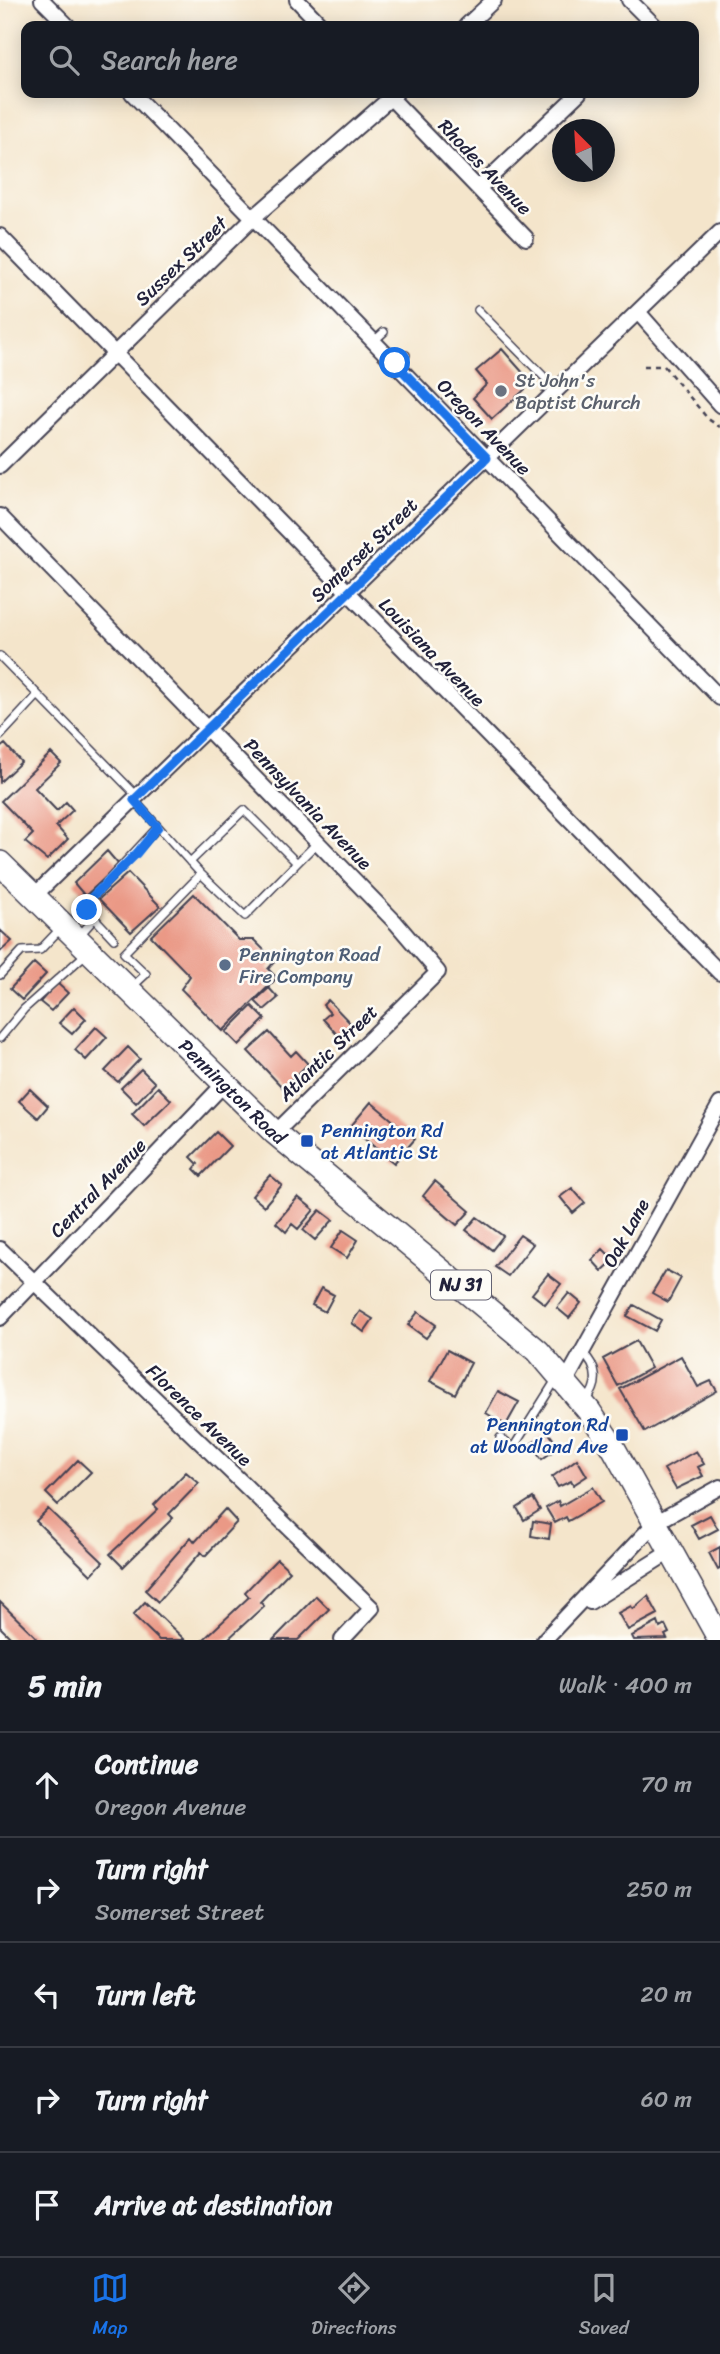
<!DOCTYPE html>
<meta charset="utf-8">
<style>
:root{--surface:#171b24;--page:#242831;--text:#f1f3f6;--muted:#9ea1a6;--line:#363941;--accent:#1a73e8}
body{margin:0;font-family:Sriracha,sans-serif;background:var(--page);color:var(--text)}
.compass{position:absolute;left:552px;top:119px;width:63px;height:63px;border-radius:50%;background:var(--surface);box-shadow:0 4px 18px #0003;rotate:336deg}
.stop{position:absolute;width:21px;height:21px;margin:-16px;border:5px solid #1a73e8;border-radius:50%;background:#fff}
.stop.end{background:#1a73e8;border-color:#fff;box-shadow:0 2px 7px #0008}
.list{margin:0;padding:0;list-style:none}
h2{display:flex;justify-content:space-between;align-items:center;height:91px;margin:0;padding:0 28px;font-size:30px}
h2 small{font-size:23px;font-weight:400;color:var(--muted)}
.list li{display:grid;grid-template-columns:46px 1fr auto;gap:21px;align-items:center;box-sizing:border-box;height:105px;padding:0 28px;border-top:2px solid var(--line)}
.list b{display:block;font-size:26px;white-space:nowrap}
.list p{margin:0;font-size:23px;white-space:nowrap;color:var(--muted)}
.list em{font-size:23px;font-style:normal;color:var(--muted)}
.icon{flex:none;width:38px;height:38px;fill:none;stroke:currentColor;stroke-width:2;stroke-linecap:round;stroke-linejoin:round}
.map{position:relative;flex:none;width:720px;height:1640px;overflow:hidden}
.search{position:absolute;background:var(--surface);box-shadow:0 4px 18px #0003;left:21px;right:21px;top:21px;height:77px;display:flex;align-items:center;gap:18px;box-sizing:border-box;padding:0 24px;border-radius:14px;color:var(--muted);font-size:26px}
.sheet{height:616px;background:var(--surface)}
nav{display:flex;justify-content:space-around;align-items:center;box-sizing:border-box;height:98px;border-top:2px solid var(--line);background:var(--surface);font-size:19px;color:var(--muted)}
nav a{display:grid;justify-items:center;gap:4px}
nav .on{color:var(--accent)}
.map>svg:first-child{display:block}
.building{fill:#ea9986}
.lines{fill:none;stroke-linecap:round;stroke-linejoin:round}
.lane-casing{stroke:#423f51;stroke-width:10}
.street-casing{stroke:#423f51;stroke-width:18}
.primary-casing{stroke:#423f51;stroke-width:26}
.path{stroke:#423f51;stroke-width:2.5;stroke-dasharray:5 5;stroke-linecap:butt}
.lane{stroke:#fff;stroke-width:7}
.street{stroke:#fff;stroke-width:14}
.primary{stroke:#fff;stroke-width:23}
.route{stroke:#1a73e8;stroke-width:9}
.worship-dot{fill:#6b7280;stroke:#fdfcf7;stroke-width:2.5}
.service-dot{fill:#5c6f8a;stroke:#fdfcf7;stroke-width:2.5}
.transit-dot{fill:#1a4fb4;stroke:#fdfcf7;stroke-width:2.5}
.labels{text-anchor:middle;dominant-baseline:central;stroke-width:5;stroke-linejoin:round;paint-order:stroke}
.shield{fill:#fdfcf7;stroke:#646373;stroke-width:2}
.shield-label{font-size:18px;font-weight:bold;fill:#22223b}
.street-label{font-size:19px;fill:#22223b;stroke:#fdfcf7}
.worship-label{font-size:19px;fill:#5b616d;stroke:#fdfcf7;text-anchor:start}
.service-label{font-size:19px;fill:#4e5e75;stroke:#fdfcf7;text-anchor:start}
.transit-label{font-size:19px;fill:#164399;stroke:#fdfcf7;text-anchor:start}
</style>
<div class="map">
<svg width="720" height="1640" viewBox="0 0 720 1640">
<rect width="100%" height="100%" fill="#fdfcf7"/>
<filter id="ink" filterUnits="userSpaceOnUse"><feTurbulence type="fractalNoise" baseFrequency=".0143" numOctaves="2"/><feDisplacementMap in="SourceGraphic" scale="14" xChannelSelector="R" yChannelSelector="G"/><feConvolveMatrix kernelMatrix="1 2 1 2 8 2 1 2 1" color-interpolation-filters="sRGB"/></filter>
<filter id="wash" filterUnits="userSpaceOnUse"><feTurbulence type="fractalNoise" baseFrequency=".00686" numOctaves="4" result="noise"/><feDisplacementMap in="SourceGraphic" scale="28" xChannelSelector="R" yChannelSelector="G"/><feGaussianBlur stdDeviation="1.57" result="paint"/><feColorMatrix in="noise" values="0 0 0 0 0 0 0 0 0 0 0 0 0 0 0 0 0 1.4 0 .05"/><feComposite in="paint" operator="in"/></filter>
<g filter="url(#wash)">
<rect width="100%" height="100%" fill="#f4e5cb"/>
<g id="blocks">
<path class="building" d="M502 349 532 383 492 419 473 398 487 384 476 371Z
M5 744 21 762 0 782V748Z
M51 753 61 763 35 788 57 811 66 802 73 810 56 826 68 839 47 860 25 842 33 834 1 801Z
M107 851 119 865 85 896 74 883Z
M128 873 160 906 131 932 99 899Z
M194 894 239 940H254L275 961 268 969 277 978 223 1031 181 989 190 976 151 936Z
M0 930 12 941 0 952Z
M34 963 46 974 22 1000 10 989Z
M57 983 68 993 51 1011 40 1002Z
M269 988 278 998 264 1010 255 1001Z
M328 1000 355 1028 342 1040 323 1019 330 1013 323 1005Z
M252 1006 265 1019 239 1045 226 1032Z
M74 1007 86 1019 72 1034 59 1023Z
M96 1027 107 1037 86 1060 75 1050Z
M269 1032 291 1056 296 1051 308 1064 283 1088 248 1051Z
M128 1047 140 1059 118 1082 105 1071Z
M141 1069 155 1083 136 1103 121 1088Z
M158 1087 171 1100 144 1126 132 1114Z
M30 1089 48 1106 38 1118 19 1101Z
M371 1102 415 1139 394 1163 350 1127Z
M216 1132 230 1146 201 1176 194 1169 198 1164 191 1157Z
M270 1175 282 1185 264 1206 252 1196Z
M435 1181 470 1211 457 1225 423 1196Z
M572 1188 585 1203 573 1213 560 1197Z
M298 1197 314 1210 298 1229 292 1224 286 1232 276 1223Z
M320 1210 333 1220 315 1240 303 1230Z
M477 1217 503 1236 492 1250 466 1230Z
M343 1230 358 1240 347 1258 331 1248Z
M520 1235 533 1244 508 1276 495 1267Z
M603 1249 614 1260 602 1271 592 1260Z
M666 1270 681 1278 668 1302 652 1293Z
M548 1274 561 1284 545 1304 532 1294Z
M321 1288 334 1295 325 1312 312 1305Z
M569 1293 581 1303 569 1318 557 1308Z
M634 1305 661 1320 655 1331 627 1316Z
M360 1311 373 1319 364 1332 352 1323Z
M418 1312 436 1325 426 1338 408 1325Z
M636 1341 651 1368 618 1386 603 1359Z
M447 1350 471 1363 455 1394 430 1381Z
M681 1356 698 1387 711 1381 717 1391 645 1432 620 1389Z
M498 1391 519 1402 506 1425 486 1413Z
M548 1432 559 1447 542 1459 531 1444Z
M696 1451 704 1464 698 1467 703 1476 676 1489 664 1469Z
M577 1459 587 1476 573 1485 571 1481 558 1487 552 1477Z
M78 1460 91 1472 58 1505 46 1493Z
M186 1472 199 1483 169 1514 173 1518 123 1567 110 1554 158 1509 154 1505Z
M593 1487 602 1502 568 1521 566 1517 555 1523 546 1508 558 1501 560 1506Z
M533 1498 540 1510 524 1520 517 1508Z
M48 1509 103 1562 91 1575 36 1521Z
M225 1509 237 1522 205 1556 201 1552 158 1602 145 1590 191 1537 195 1542Z
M710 1515 718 1529 699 1539 691 1525Z
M533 1521 551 1524 549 1539 531 1536Z
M720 1547V1569L718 1570 709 1553Z
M277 1559 290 1571 260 1602 264 1606 227 1640H203L249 1597 245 1592Z
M316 1596 329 1609 298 1640H273Z
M648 1596 658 1614 628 1630 618 1613 631 1606 633 1609Z
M0 1602 36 1637 32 1640H13L0 1627Z
M145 1602 185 1640H159L133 1615Z
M658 1622 660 1628 665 1625 669 1633 665 1635 667 1639 634 1640 632 1636Z"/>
</g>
</g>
<g filter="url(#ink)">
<use href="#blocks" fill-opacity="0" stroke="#423f51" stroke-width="2"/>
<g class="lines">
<g class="lane-casing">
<path id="lane" d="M478 310 557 390
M374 341 384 332
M395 363 406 355
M0 656 137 796
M0 736 38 695
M190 862 244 810 297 863 245 916 201 874
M297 863 318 842
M79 936 95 918
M114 939 87 910 86 904 158 827
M0 975 22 951 40 950 60 929
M131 988 146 974 124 953 201 874 134 800
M0 1038 24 1009 88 952
M582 1352C598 1367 600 1384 586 1401
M500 1438 513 1448 557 1378"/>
</g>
<g class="street-casing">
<path id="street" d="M42 0 68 26
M297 0 322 26
M629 0 655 26
M466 26 494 0
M132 93 720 698
M386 93 526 238
M479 188 579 93
M0 236 720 973
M638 312 720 405
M0 466 253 218 396 93
M0 516 396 923 438 972 275 1133
M34 896 720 232
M0 1249 372 1608 342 1640
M0 1318 223 1085
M566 1381 720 1104
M590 1602 671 1551
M544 1640 655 1523 720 1487"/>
</g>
<g class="primary-casing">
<g id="primary">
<path id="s1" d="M0 863 275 1133 538 1351 589 1411 613 1447 720 1640"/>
</g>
</g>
<path class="path" d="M644 366H664L708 419 720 427"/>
<use href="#lane" class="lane"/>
<use href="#street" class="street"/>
<use href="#primary" class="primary"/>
</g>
</g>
<g class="lines" filter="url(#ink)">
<path class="route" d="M87 910 89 900 137 853 158 827 134 800 487 458 395 363"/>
</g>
<circle class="worship-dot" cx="501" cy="391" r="7"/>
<circle class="service-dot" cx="225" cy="965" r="7"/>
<g class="transit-dot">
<rect x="300" y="1134" width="14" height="14" rx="3.5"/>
<rect x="615" y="1428" width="14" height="14" rx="3.5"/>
</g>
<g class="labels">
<rect class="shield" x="431" y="1270.5" width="60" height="29" rx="5"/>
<g class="shield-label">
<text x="461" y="1285">NJ 31</text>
</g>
<g class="street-label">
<text transform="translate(485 167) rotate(46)">Rhodes Avenue</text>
<text transform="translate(181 261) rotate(-44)">Sussex Street</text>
<text transform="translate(484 427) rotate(46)">Oregon Avenue</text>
<text transform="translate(364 550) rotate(-44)">Somerset Street</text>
<text transform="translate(432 652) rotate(46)">Louisiana Avenue</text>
<text transform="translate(308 804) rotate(46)">Pennsylvania Avenue</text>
<text transform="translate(328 1053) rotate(-44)">Atlantic Street</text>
<text stroke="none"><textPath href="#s1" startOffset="326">Pennington Road</textPath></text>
<text transform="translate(98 1188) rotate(-46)">Central Avenue</text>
<text transform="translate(626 1233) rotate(-61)">Oak Lane</text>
<text transform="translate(199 1415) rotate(44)">Florence Avenue</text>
</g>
<g class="worship-label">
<text x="515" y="380">St John's<tspan x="515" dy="22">Baptist Church</tspan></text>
</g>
<g class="service-label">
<text x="239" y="954">Pennington Road<tspan x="239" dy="22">Fire Company</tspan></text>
</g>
<g class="transit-label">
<text x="321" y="1130">Pennington Rd<tspan x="321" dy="22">at Atlantic St</tspan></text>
<text x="608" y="1424" text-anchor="end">Pennington Rd<tspan x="608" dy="22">at Woodland Ave</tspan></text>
</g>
</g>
</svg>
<svg class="compass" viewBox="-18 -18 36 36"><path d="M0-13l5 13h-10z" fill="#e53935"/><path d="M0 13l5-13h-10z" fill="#9ea1a6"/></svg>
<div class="stop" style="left:395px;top:363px"></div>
<div class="stop end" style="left:87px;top:910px"></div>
<div class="search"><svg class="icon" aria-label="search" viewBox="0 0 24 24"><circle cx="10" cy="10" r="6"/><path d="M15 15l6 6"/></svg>Search here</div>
</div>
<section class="sheet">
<h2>5 min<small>Walk · 400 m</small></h2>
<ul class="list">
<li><svg class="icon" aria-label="ahead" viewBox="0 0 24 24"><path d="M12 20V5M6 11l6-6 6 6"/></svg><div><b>Continue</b><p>Oregon Avenue</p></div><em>70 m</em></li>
<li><svg class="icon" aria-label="right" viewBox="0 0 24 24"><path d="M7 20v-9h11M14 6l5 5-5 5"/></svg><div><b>Turn right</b><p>Somerset Street</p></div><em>250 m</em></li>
<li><svg class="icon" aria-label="left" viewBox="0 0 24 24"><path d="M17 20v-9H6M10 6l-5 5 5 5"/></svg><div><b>Turn left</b></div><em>20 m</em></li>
<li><svg class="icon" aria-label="right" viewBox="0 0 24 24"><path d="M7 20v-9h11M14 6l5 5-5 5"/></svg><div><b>Turn right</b></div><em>60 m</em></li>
<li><svg class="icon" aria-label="arrive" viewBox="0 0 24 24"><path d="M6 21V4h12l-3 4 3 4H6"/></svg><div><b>Arrive at destination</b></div></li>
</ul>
</section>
<nav>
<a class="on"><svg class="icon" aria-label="map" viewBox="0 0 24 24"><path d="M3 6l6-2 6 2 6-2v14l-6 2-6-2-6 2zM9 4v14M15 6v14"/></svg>Map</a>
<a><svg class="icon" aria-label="directions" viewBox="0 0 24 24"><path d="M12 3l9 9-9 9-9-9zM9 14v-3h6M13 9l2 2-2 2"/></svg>Directions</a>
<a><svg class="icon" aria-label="saved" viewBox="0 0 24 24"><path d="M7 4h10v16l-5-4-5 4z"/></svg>Saved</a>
</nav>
